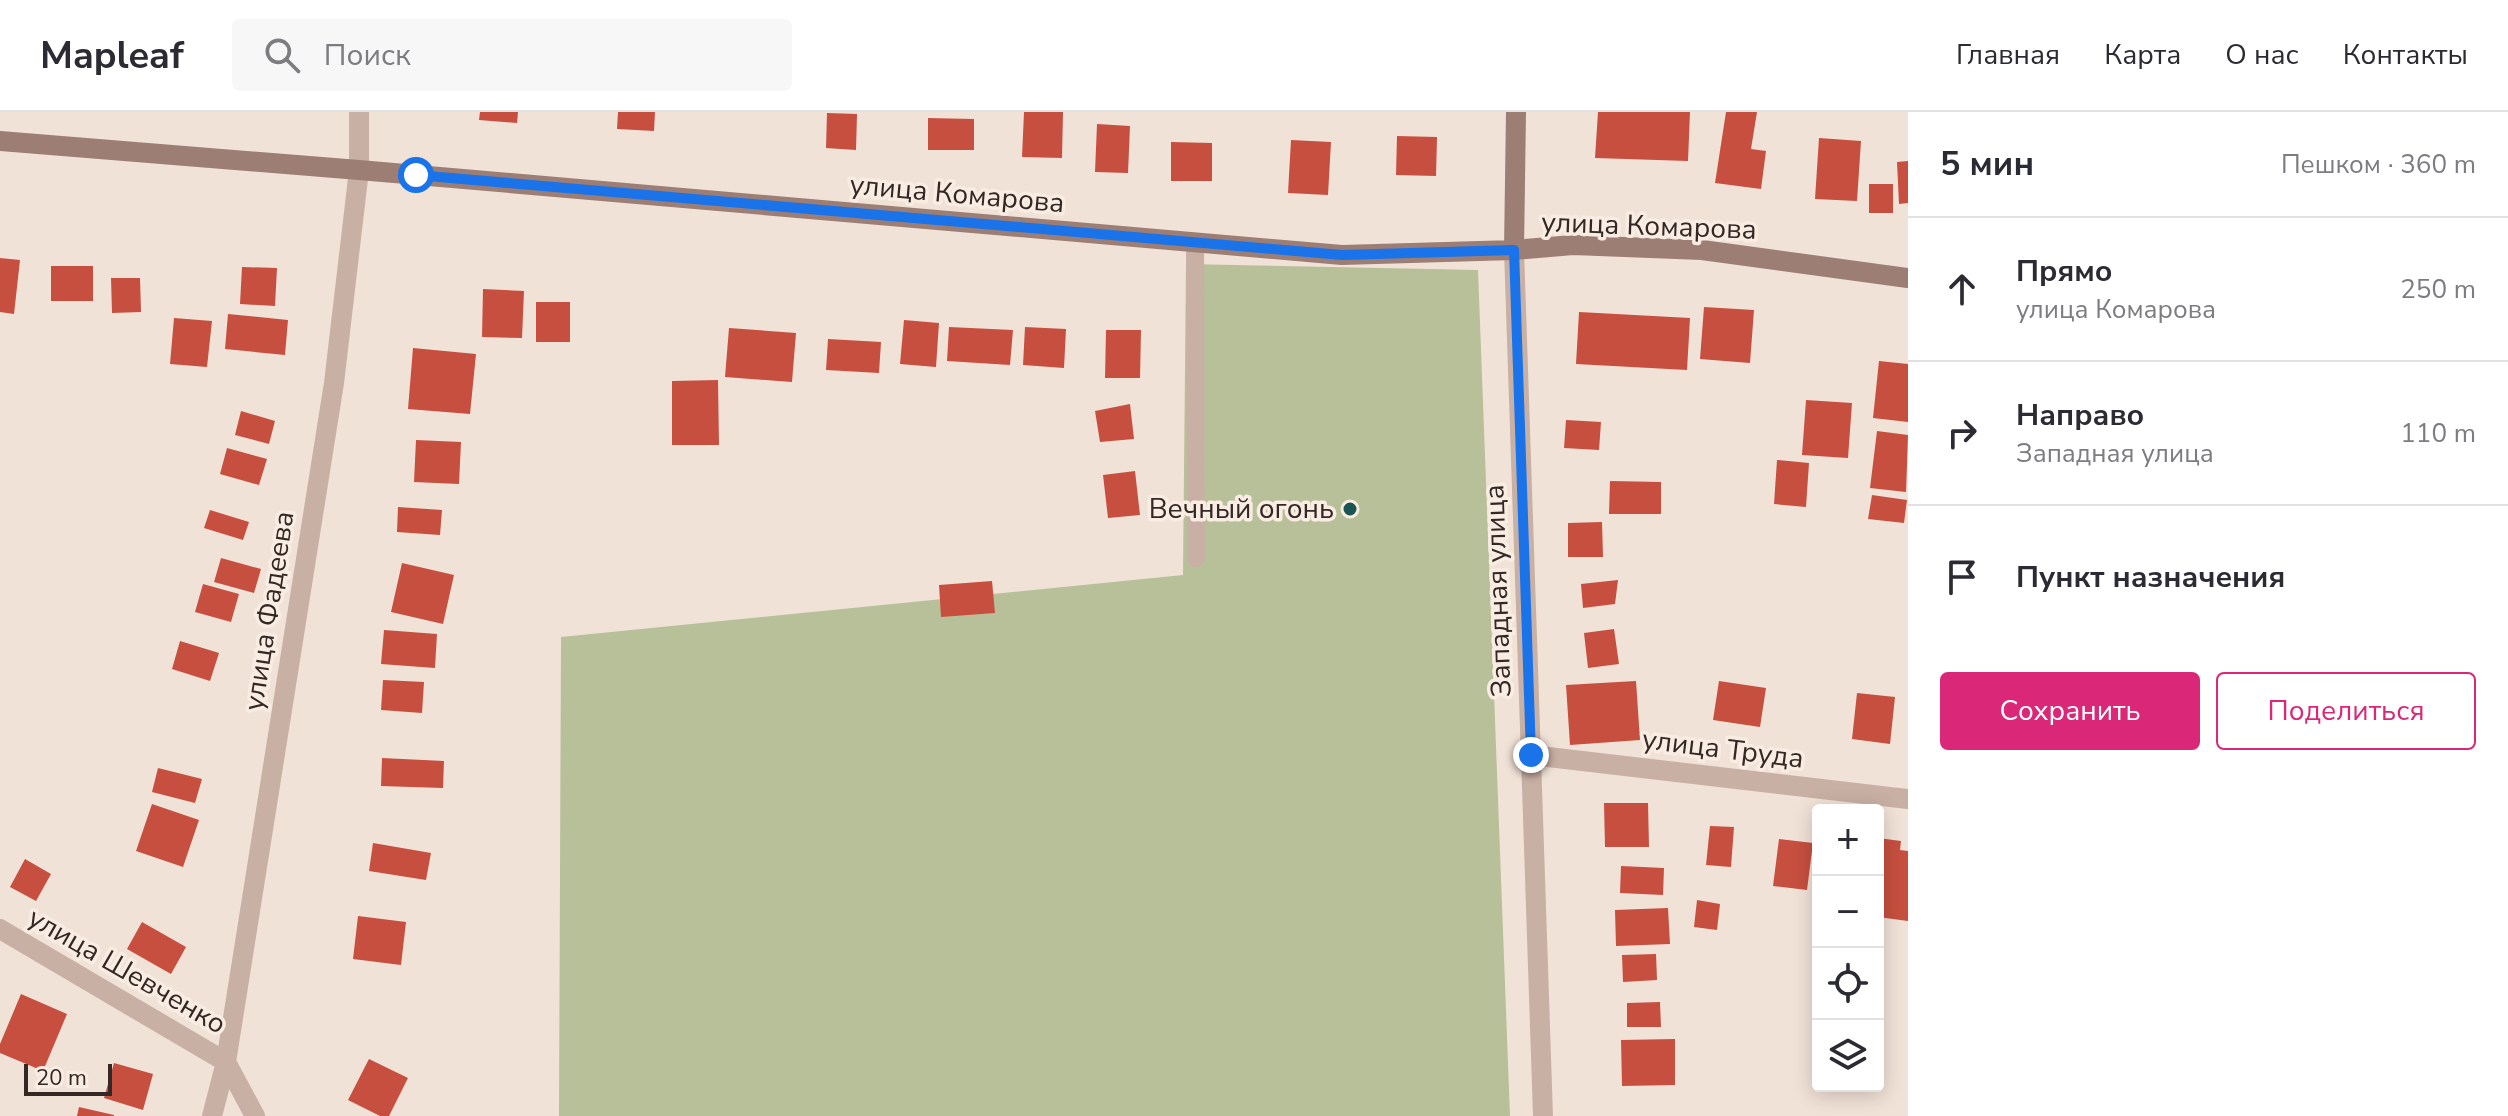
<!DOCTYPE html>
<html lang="ru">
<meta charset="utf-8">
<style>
:root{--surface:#fff;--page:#f7f7f7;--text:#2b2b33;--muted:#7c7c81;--line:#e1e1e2;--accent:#db2777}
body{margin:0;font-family:"Nunito Sans",sans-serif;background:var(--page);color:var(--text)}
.controls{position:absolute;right:24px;bottom:24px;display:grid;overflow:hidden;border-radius:8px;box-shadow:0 4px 20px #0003}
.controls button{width:72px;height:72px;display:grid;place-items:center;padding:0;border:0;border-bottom:2px solid var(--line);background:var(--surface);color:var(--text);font:40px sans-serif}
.scale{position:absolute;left:24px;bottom:20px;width:88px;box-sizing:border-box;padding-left:8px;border:4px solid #342825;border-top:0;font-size:22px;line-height:28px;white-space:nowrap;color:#342825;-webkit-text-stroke:6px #f9ece3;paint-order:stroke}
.stop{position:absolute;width:24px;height:24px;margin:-18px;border:6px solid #1a73e8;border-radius:50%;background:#fff}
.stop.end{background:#1a73e8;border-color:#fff;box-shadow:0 2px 8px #0008}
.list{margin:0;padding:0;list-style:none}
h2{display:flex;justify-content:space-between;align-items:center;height:104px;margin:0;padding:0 32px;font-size:34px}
h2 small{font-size:26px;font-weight:400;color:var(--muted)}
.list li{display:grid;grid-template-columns:52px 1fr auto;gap:24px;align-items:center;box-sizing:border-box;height:144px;padding:0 32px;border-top:2px solid var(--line)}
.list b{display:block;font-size:30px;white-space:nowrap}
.list p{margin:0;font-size:26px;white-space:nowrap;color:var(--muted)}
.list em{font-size:26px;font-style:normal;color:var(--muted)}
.actions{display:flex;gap:16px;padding:24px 32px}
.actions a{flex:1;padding:18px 0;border:2px solid var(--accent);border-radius:8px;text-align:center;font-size:28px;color:var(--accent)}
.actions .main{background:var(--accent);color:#fff}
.icon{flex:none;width:44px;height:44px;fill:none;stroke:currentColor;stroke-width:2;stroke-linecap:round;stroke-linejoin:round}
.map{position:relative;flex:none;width:1908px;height:1004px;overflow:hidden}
header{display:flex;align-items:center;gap:48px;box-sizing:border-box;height:112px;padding:0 40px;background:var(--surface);border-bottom:2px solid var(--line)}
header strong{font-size:38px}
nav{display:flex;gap:44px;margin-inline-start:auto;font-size:28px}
.search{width:560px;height:72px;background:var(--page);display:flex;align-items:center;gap:20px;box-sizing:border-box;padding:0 28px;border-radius:8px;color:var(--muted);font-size:30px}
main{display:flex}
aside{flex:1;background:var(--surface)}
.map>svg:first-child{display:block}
.green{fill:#b7c098}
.building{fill:#c74f3f}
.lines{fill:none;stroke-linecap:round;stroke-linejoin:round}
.service{stroke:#c9b0a4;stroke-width:18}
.minor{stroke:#c9b0a4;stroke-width:20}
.secondary{stroke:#9c7e75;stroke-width:20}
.route{stroke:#1a73e8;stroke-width:10}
.poi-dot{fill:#1b5552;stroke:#f9ece3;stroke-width:3}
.labels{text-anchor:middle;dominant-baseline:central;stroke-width:7;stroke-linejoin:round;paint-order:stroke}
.street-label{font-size:28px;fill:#342825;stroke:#f9ece3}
.poi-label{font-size:28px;fill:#342825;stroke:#f9ece3;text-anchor:end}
</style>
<header>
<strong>Mapleaf</strong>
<div class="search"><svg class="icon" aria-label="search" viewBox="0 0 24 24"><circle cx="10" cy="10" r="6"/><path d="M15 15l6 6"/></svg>Поиск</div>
<nav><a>Главная</a><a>Карта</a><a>О нас</a><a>Контакты</a></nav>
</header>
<main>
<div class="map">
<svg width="1908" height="1004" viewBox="0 0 1908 1004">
<rect width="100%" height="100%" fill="#f1e2d7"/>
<path class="green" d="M1186 152 1478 158 1510 1004H559L561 525 1183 463Z"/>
<path class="building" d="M480 0H518L517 11 479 8Z
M618 0H655L654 19 617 17Z
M1024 0H1063L1062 46 1022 45Z
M1598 0H1690L1688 49 1595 46Z
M1726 0H1757L1751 37 1766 39 1761 77 1715 71Z
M827 1 857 2 856 38 826 36Z
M928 6 974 7V38H928Z
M1097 12 1130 14 1128 61 1095 60Z
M1397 24 1437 25 1436 64 1396 63Z
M1819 26 1861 29 1857 89 1815 87Z
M1291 28 1331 30 1328 83 1288 81Z
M1171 30 1212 31V69H1171Z
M1908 49V91L1899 92 1897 50Z
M1869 72H1893V101H1869Z
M0 146 20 148 14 202 0 200Z
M51 154H93V189H51Z
M242 155 277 156 275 194 240 192Z
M111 166H140L141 200 112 201Z
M483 177 524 179 522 226 482 225Z
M536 190H570V230H536Z
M1704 195 1754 198 1750 251 1700 247Z
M1579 200 1690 206 1687 258 1576 252Z
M228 202 288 208 285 243 225 237Z
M174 206 212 209 207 255 170 252Z
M904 208 939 211 936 255 900 252Z
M949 215 1013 218 1010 253 947 249Z
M1025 215 1066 217 1064 256 1023 253Z
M729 216 796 221 792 270 725 265Z
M1106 218H1141L1140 266H1105Z
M828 227 881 230 879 261 826 258Z
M413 236 476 242 470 302 408 297Z
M1879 249 1908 252V310L1873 306Z
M718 268 719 333H672V269Z
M1806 288 1852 291 1848 346 1802 343Z
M1130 292 1134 327 1100 330 1095 299Z
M241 299 275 309 269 332 235 323Z
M1566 308 1601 310 1599 338 1564 336Z
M1877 319 1908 323 1906 380 1870 376Z
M416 328 461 330 459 372 414 370Z
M227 336 267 347 259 373 220 362Z
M1777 348 1809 351 1806 395 1774 392Z
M1135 359 1140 403 1108 406 1103 363Z
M1610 369 1661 370V402H1609Z
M1872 383 1907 388 1904 411 1868 407Z
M398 395 442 398 440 423 397 420Z
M210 398 249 410 243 428 204 416Z
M1602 410 1603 445H1568V411Z
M221 446 261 457 254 481 214 470Z
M402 451 454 463 443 512 391 500Z
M1618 468 1615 492 1583 496 1581 472Z
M992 469 995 501 941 505 939 473Z
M203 472 239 482 231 510 195 500Z
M1614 517 1619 552 1588 556 1584 521Z
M384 518 437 522 435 556 381 552Z
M180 529 219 541 210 569 172 557Z
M383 568 424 570 422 601 381 598Z
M1636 569 1640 628 1570 633 1566 573Z
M1719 569 1766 576 1760 615 1713 608Z
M1857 581 1895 585 1890 632 1852 627Z
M382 646 444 649 443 676 381 674Z
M158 656 202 667 195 691 152 680Z
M1604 691H1648L1649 735H1605Z
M152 692 199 708 183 755 136 739Z
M1710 714 1734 715 1731 755 1706 753Z
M1878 726 1901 729 1900 738 1908 739V809L1878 805Z
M1779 727 1813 731 1807 778 1773 774Z
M373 731 431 741 426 768 369 759Z
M25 747 51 762 36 789 10 775Z
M1621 754 1664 756 1663 783 1620 781Z
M1697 788 1720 792 1717 818 1694 815Z
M1668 796 1670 832 1616 834 1615 798Z
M358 804 406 810 401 853 353 847Z
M142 810 186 835 171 862 127 837Z
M1656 842 1657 868 1623 870 1622 843Z
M21 882 67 902 43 959 0 941V932Z
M1660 890 1661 915H1627V891Z
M1675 927V973L1622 974 1621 928Z
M369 947 408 966 389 1004H380L348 988Z
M114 951 153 962 143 998 104 986Z
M79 995 114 1003V1004H77Z"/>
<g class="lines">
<path class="service" d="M1195 131 1196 446"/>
<path class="minor" d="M1514 138 1543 1004
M1531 643 1908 687
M0 817 226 950 255 1004
M212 1004 226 950 334 271 359 58V0"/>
<path class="secondary" d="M0 29 359 58 1342 143 1514 138 1573 133 1702 138 1908 166
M1514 138 1516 0"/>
</g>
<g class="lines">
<path class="route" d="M416 63 1342 143 1514 138 1531 643"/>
</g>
<circle class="poi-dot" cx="1350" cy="397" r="8"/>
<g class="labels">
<g class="street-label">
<text transform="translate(957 82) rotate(5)">улица Комарова</text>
<text transform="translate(1649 114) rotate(2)">улица Комарова</text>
<text transform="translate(1498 479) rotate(-92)">Западная улица</text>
<text transform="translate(269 499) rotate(-81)">улица Фадеева</text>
<text transform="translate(1723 637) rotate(7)">улица Труда</text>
<text transform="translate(127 859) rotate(30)">улица Шевченко</text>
</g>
<g class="poi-label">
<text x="1334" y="397">Вечный огонь</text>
</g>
</g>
</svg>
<div class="controls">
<button>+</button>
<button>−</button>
<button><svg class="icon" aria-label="locate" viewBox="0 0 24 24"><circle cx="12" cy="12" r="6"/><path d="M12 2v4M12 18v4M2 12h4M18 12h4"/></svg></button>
<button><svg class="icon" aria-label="layers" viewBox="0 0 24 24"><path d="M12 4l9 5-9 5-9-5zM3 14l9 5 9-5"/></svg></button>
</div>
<div class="scale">20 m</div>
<div class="stop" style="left:416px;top:63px"></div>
<div class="stop end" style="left:1531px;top:643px"></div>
</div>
<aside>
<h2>5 мин<small>Пешком · 360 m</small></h2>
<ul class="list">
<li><svg class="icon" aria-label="ahead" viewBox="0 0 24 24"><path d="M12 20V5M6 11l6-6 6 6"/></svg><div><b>Прямо</b><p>улица Комарова</p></div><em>250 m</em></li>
<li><svg class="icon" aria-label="right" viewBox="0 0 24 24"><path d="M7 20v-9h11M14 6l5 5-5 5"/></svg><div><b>Направо</b><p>Западная улица</p></div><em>110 m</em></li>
<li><svg class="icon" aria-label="arrive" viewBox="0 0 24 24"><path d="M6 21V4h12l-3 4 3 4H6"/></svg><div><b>Пункт назначения</b></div></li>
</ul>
<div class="actions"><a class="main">Сохранить</a><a>Поделиться</a></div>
</aside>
</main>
